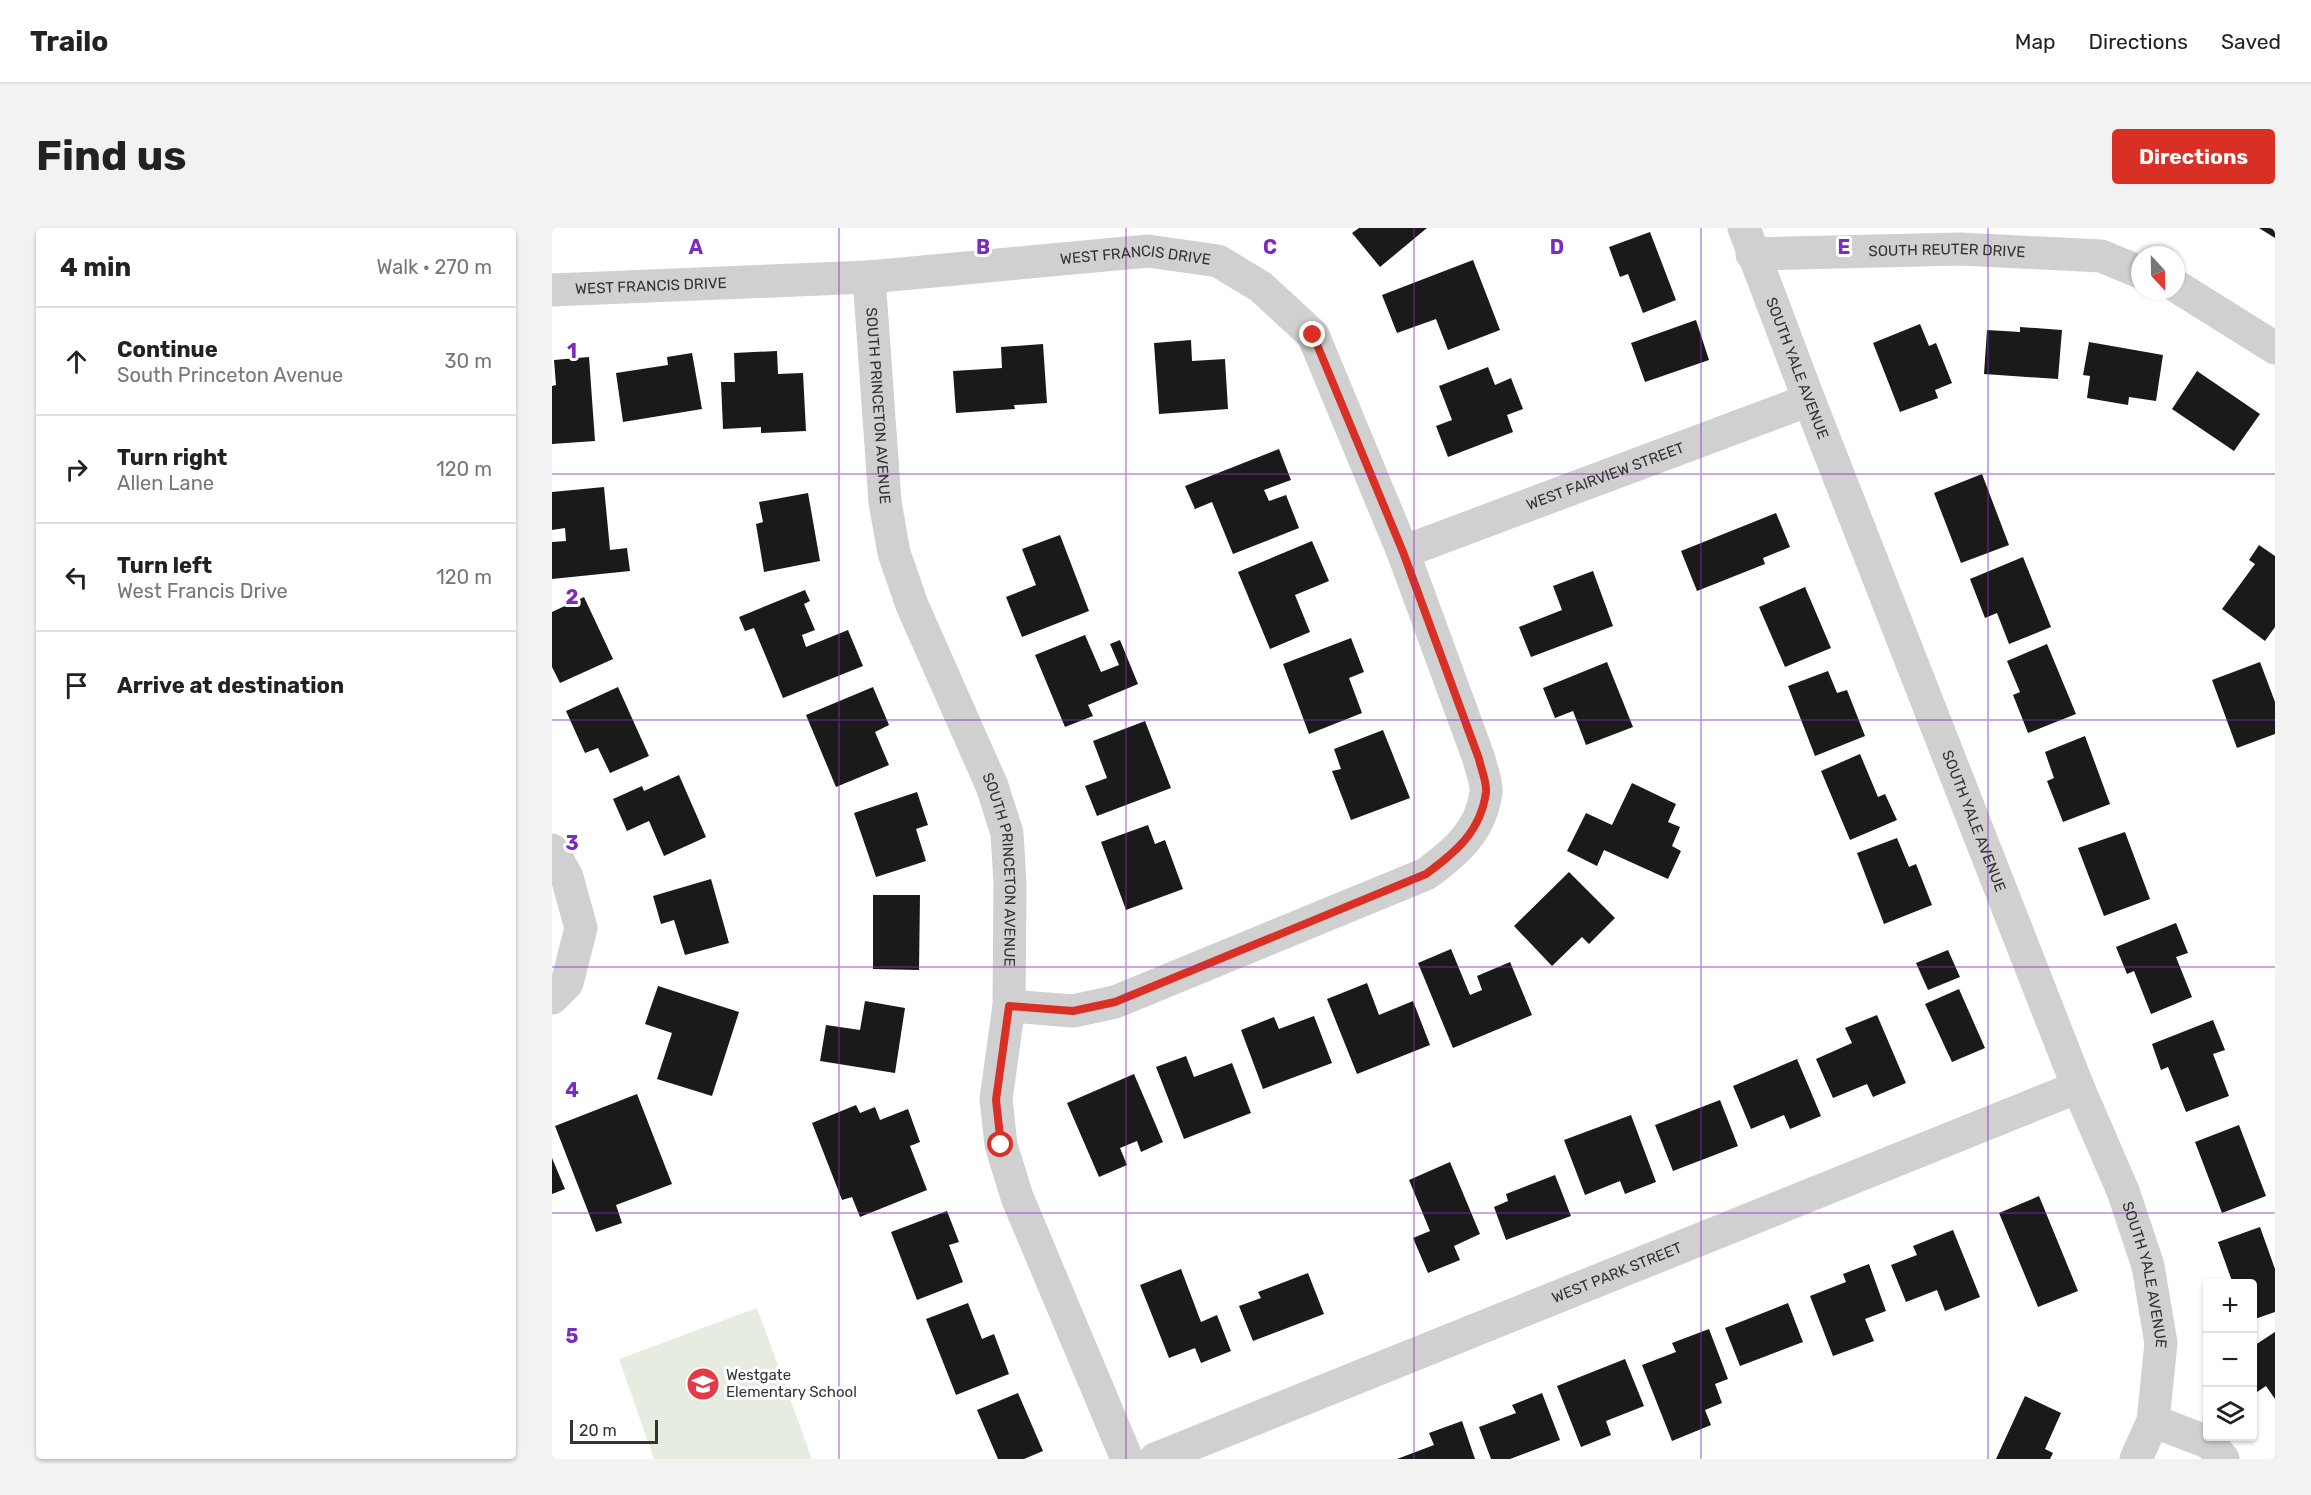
<!DOCTYPE html>
<meta charset="utf-8">
<style>
:root{--surface:#fff;--page:#f2f2f2;--text:#222;--muted:#767676;--line:#e0e0e0;--accent:#d93025}
body{margin:0;font-family:Rubik,sans-serif;background:var(--page);color:var(--text)}
.controls{position:absolute;right:18px;bottom:18px;display:grid;overflow:hidden;border-radius:6px;box-shadow:0 2px 4px #0004}
.controls button{width:54px;height:54px;display:grid;place-items:center;padding:0;border:0;border-bottom:2px solid var(--line);background:var(--surface);color:var(--text);font:30px sans-serif}
.compass{position:absolute;left:1579px;top:18px;width:54px;height:54px;border-radius:50%;background:var(--surface);box-shadow:0 2px 4px #0004;rotate:158deg}
.scale{position:absolute;left:18px;bottom:15px;width:88px;box-sizing:border-box;padding-left:6px;border:3px solid #333;border-top:0;font-size:16px;line-height:21px;white-space:nowrap;color:#333;-webkit-text-stroke:4px #fff;paint-order:stroke}
.stop{position:absolute;width:18px;height:18px;margin:-14px;border:4px solid #d93025;border-radius:50%;background:#fff}
.stop.end{background:#d93025;border-color:#fff;box-shadow:0 2px 6px #0008}
.list{margin:0;padding:0;list-style:none}
h2{display:flex;justify-content:space-between;align-items:center;height:78px;margin:0;padding:0 24px;font-size:26px}
h2 small{font-size:20px;font-weight:400;color:var(--muted)}
.list li{display:grid;grid-template-columns:39px 1fr auto;gap:18px;align-items:center;box-sizing:border-box;height:108px;padding:0 24px;border-top:2px solid var(--line)}
.list b{display:block;font-size:22px;white-space:nowrap}
.list p{margin:0;font-size:20px;white-space:nowrap;color:var(--muted)}
.list em{font-size:20px;font-style:normal;color:var(--muted)}
.icon{flex:none;width:33px;height:33px;fill:none;stroke:currentColor;stroke-width:2;stroke-linecap:round;stroke-linejoin:round}
.map{position:relative;flex:none;width:1723px;height:1231px;overflow:hidden;border-radius:6px}
header{display:flex;align-items:center;gap:36px;box-sizing:border-box;height:84px;padding:0 30px;background:var(--surface);border-bottom:2px solid var(--line)}
header strong{font-size:28px}
nav{display:flex;gap:33px;margin-inline-start:auto;font-size:21px}
.intro{display:flex;align-items:center;justify-content:space-between;box-sizing:border-box;height:144px;padding:0 36px}
h1{margin:0;font-size:42px}
.button{padding:15px 27px;border-radius:6px;background:var(--accent);color:#fff;font-size:21px;font-weight:700}
main{display:flex;gap:36px;padding:0 36px}
aside{flex:1;background:var(--surface);border-radius:6px;box-shadow:0 2px 4px #0004}
.map>svg:first-child{display:block}
.green{fill:#e6ecdf}
.building{fill:#1a1a1a}
.lines{fill:none;stroke-linecap:round;stroke-linejoin:round}
.street{stroke:#d0d0d0;stroke-width:33}
.route{stroke:#d93025;stroke-width:8}
.grid{fill:none;stroke:#7b2cbf;stroke-width:1.5;stroke-opacity:0.55}
.labels{text-anchor:middle;dominant-baseline:central;stroke-width:6;stroke-linejoin:round;paint-order:stroke}
.street-label{font-size:15px;fill:#333;stroke:#fff}
.poi-label{font-size:15px;fill:#333;stroke:#fff;text-anchor:start}
.grid-label{font-size:20px;text-anchor:middle;font-weight:bold;fill:#7b2cbf;stroke:#fff;stroke-width:6;stroke-linejoin:round;paint-order:stroke}
</style>
<header>
<strong>Trailo</strong>
<nav><a>Map</a><a>Directions</a><a>Saved</a></nav>
</header>
<div class="intro"><h1>Find us</h1><a class="button">Directions</a></div>
<main>
<aside>
<h2>4 min<small>Walk · 270 m</small></h2>
<ul class="list">
<li><svg class="icon" aria-label="ahead" viewBox="0 0 24 24"><path d="M12 20V5M6 11l6-6 6 6"/></svg><div><b>Continue</b><p>South Princeton Avenue</p></div><em>30 m</em></li>
<li><svg class="icon" aria-label="right" viewBox="0 0 24 24"><path d="M7 20v-9h11M14 6l5 5-5 5"/></svg><div><b>Turn right</b><p>Allen Lane</p></div><em>120 m</em></li>
<li><svg class="icon" aria-label="left" viewBox="0 0 24 24"><path d="M17 20v-9H6M10 6l-5 5 5 5"/></svg><div><b>Turn left</b><p>West Francis Drive</p></div><em>120 m</em></li>
<li><svg class="icon" aria-label="arrive" viewBox="0 0 24 24"><path d="M6 21V4h12l-3 4 3 4H6"/></svg><div><b>Arrive at destination</b></div></li>
</ul>
</aside>
<div class="map">
<svg width="1723" height="1231" viewBox="0 0 1723 1231">
<rect width="100%" height="100%" fill="#fff"/>
<path class="green" d="M205 1080 260 1231H102L67 1131Z"/>
<path class="building" d="M807 0H875L828 39 800 5Z
M1707 0H1723V10Z
M1098 4 1124 72 1091 85 1076 46 1068 49 1057 19Z
M921 32 948 102 896 122 884 91 845 105 830 67Z
M1144 92 1157 132 1093 154 1079 115Z
M1368 96 1377 118 1384 115 1400 155 1383 162 1386 170 1348 184 1321 115Z
M1468 99 1510 102 1506 151 1432 146 1435 102 1468 104Z
M639 112 640 133 673 131 676 181 607 186 602 115Z
M1537 114 1611 127 1604 173 1577 169 1576 177 1535 170 1538 148 1531 147Z
M491 116 495 175 462 177 463 181 404 185 401 143 450 140 449 119Z
M225 123 226 146 251 145 254 203 209 205V199L171 201 169 154H183L182 125Z
M140 125 150 181 71 194 64 145 116 137 115 129Z
M37 129 43 213 0 216V158L4 157 2 132Z
M936 139 943 157 959 150 971 181 955 187 961 204 896 229 884 198 900 192 887 158Z
M1645 143 1708 186 1682 223 1620 181Z
M727 221 739 252 712 262 717 273 734 267 747 300 681 326 660 274 643 281 633 258Z
M1430 246 1457 317 1409 335 1382 265Z
M52 259 58 322 75 320 78 343 0 351V314L14 313 13 300 0 302V264Z
M256 265 268 333 212 344 204 296 211 294 207 274Z
M1224 285 1238 319 1211 330 1213 336 1145 363 1129 323Z
M508 307 537 383 470 409 454 369 484 357 470 321Z
M760 313 777 353 743 367 758 404 718 421 686 344Z
M1707 317 1723 328V399L1713 413 1670 381 1703 336 1697 332Z
M1471 329 1499 399 1457 416 1445 385 1433 390 1418 351Z
M1041 343 1061 398 979 429 967 399 1010 382 1001 358Z
M1253 359 1279 420 1233 439 1207 379Z
M253 362 258 373 252 376 263 402 250 407 254 419 296 402 311 438 231 470 202 400 193 403 187 389Z
M32 369 61 431 8 455 0 439V384Z
M533 407 549 444 567 437 558 416 568 412 586 456 536 477 541 488 513 499 483 427Z
M799 410 812 444 797 450 810 485 757 506 731 436Z
M1495 416 1524 486 1476 505 1461 467 1468 464 1455 433Z
M1055 434 1081 499 1034 517 1021 483 1003 490 991 460Z
M1708 434 1723 474V506L1685 520 1660 452Z
M1276 443 1285 465 1295 462 1313 508 1263 528 1236 458Z
M66 459 97 528 58 545 46 520 33 525 14 483Z
M321 459 337 497 323 504 337 537 284 559 254 487Z
M593 493 619 560 545 588 533 558 555 550 541 513Z
M831 502 858 570 799 592 780 543 789 541 782 521Z
M1533 508 1558 576 1511 594 1495 553 1502 550 1493 524Z
M1308 526 1326 569 1333 566 1345 592 1298 612 1269 543Z
M127 547 154 609 112 628 97 593 75 603 61 571 90 558 92 563Z
M1080 555 1124 576 1116 594 1128 599 1120 618 1129 623 1116 651 1052 622 1045 638 1015 623 1034 585 1060 597Z
M365 564 376 597 364 601 374 633 324 649 302 585Z
M596 597 603 616 613 612 631 661 574 682 549 614Z
M1573 604 1598 671 1552 688 1526 620Z
M1345 610 1357 639 1364 636 1380 677 1332 696 1305 625Z
M1017 644 1063 690 1037 716 1030 709 1000 738 962 698Z
M159 651 177 715 133 727 122 692 109 696 101 668Z
M321 667H368L367 742 321 741Z
M1624 695 1636 725 1624 729 1640 769 1599 786 1582 743 1575 746 1564 719Z
M899 721 918 767 930 762 925 748 958 734 980 787 901 820 866 735Z
M1396 722 1408 749 1376 762 1364 735Z
M815 755 827 787 861 773 878 817 805 846 775 771Z
M106 758 187 784 160 868 105 851 120 805 93 796Z
M1407 761 1433 820 1400 834 1373 776Z
M313 773 353 780 343 845 268 833 274 797 308 802Z
M1325 787 1354 855 1321 869 1315 856 1281 870 1264 831 1300 815 1293 800Z
M762 788 780 835 711 861 689 802 722 789 727 801Z
M1661 792 1673 822 1661 826 1677 868 1634 884 1616 839 1609 842 1600 816Z
M634 828 642 849 680 835 699 885 632 911 604 839Z
M1245 831 1269 888 1238 901 1232 887 1199 901 1181 858Z
M582 846 611 914 589 924 585 913 568 920 575 937 547 949 515 875Z
M85 866 120 956 64 977 70 995 44 1004 3 898Z
M1168 872 1186 918 1121 943 1103 897Z
M304 877 308 885 323 879 328 892 356 881 368 914 358 918 375 962 308 989 300 969 290 972 260 895Z
M1079 887 1104 954 1073 966 1068 953 1033 967 1012 912Z
M1687 897 1714 968 1670 985 1643 914Z
M0 930 13 961 0 966Z
M898 934 928 1006 902 1018 908 1032 876 1045 861 1010 878 1003 857 952Z
M1003 947 1019 988 954 1012 942 979 956 973 954 966Z
M1487 968 1526 1063 1486 1079 1447 985Z
M395 983 407 1014 397 1017 411 1054 365 1072 339 1004Z
M1708 999 1723 1041V1084L1700 1092V1056H1681L1666 1014Z
M1401 1002 1428 1069 1393 1083 1385 1062 1354 1074 1339 1037 1365 1027 1361 1018Z
M1317 1036 1334 1083 1313 1091 1322 1113 1281 1128 1258 1068 1294 1054 1291 1046Z
M629 1041 649 1094 665 1087 679 1123 649 1135 643 1120 617 1130 588 1057Z
M756 1045 772 1086 701 1113 687 1078 709 1070 706 1064Z
M416 1075 430 1111 442 1106 457 1146 404 1167 374 1091Z
M1236 1075 1251 1114 1188 1138 1173 1100Z
M1157 1101 1176 1151 1163 1156 1170 1175 1153 1182 1159 1197 1120 1213 1090 1137 1124 1124 1120 1115Z
M1723 1104V1171L1714 1158 1705 1164 1700 1156V1119Z
M1073 1131 1092 1178 1054 1193 1059 1207 1029 1219 1005 1158Z
M466 1165 491 1223 472 1231H446L425 1182Z
M990 1165 1008 1212 958 1231H939L927 1199 964 1185 960 1177Z
M1473 1168 1509 1185 1493 1221 1501 1225 1498 1231H1444Z
M910 1193 923 1231H845L882 1217 877 1205Z"/>
<g class="lines">
<g class="street">
<path id="s1" d="M1192 0 1257 172 1526 859 1571 963 1596 1038 1609 1115 1601 1193 1584 1231"/>
<path id="s2" d="M1200 26 1409 21 1549 28 1588 44"/>
<path id="s3" d="M317 49 333 274 342 325 360 377 440 558 455 605 458 655 457 778 444 871 449 917 465 969 575 1231"/>
<path d="M1624 58 1723 120"/>
<path id="s4" d="M0 62 317 49 596 23 666 33 709 59 761 107 851 324 927 531C929 541 935 554 934 564 929 603 904 624 874 646L563 774 521 783 457 778"/>
<path id="s5" d="M851 324 1257 172"/>
<path d="M0 622 15 649 29 700 15 755 0 770"/>
<path d="M1601 1193 1658 1215 1671 1231"/>
<path id="s6" d="M603 1231 1526 859"/>
</g>
</g>
<g class="lines">
<path class="route" d="M449 917 444 872 457 778 521 783 563 774 874 646C904 624 929 603 934 564 935 554 929 541 927 531L851 324 761 107"/>
</g>
<path class="grid" d="M287 0V1231M574 0V1231M862 0V1231M1149 0V1231M1436 0V1231M0 246H1723M0 492H1723M0 739H1723M0 985H1723"/>
<defs>
<g id="school-disc" transform="scale(1.725)"><circle r="9.5" fill="#e63946" stroke="#fff"/><path d="M0-5L7-2L0 1L-7-2ZM-4 1L0 2.5L4 1V4Q0 6-4 4Z" fill="#fff"/></g>
</defs>
<g fill-rule="evenodd">
<use href="#school-disc" x="151" y="1156"/>
</g>
<g class="labels">
<g class="street-label">
<text stroke="none"><textPath href="#s2" startOffset="195">SOUTH REUTER DRIVE</textPath></text>
<text stroke="none"><textPath href="#s4" startOffset="585">WEST FRANCIS DRIVE</textPath></text>
<text stroke="none"><textPath href="#s4" startOffset="99">WEST FRANCIS DRIVE</textPath></text>
<text stroke="none"><textPath href="#s1" startOffset="150">SOUTH YALE AVENUE</textPath></text>
<text stroke="none"><textPath href="#s3" startOffset="129">SOUTH PRINCETON AVENUE</textPath></text>
<text stroke="none"><textPath href="#s5" startOffset="216">WEST FAIRVIEW STREET</textPath></text>
<text stroke="none"><textPath href="#s1" startOffset="636">SOUTH YALE AVENUE</textPath></text>
<text stroke="none"><textPath href="#s3" startOffset="615">SOUTH PRINCETON AVENUE</textPath></text>
<text stroke="none"><textPath href="#s6" startOffset="498">WEST PARK STREET</textPath></text>
<text stroke="none"><textPath href="#s1" startOffset="1122">SOUTH YALE AVENUE</textPath></text>
</g>
<g class="poi-label">
<text x="174" y="1147">Westgate<tspan x="174" dy="17">Elementary School</tspan></text>
</g>
</g>
<g class="grid-label">
<text x="144" y="26">A</text>
<text x="431" y="26">B</text>
<text x="718" y="26">C</text>
<text x="1005" y="26">D</text>
<text x="1292" y="26">E</text>
<text x="20" y="130">1</text>
<text x="20" y="376">2</text>
<text x="20" y="622">3</text>
<text x="20" y="869">4</text>
<text x="20" y="1115">5</text>
</g>
</svg>
<div class="controls">
<button>+</button>
<button>−</button>
<button><svg class="icon" aria-label="layers" viewBox="0 0 24 24"><path d="M12 4l9 5-9 5-9-5zM3 14l9 5 9-5"/></svg></button>
</div>
<svg class="compass" viewBox="-18 -18 36 36"><path d="M0-13l5 13h-10z" fill="#e53935"/><path d="M0 13l5-13h-10z" fill="#767676"/></svg>
<div class="scale">20 m</div>
<div class="stop" style="left:449px;top:917px"></div>
<div class="stop end" style="left:761px;top:107px"></div>
</div>
</main>
